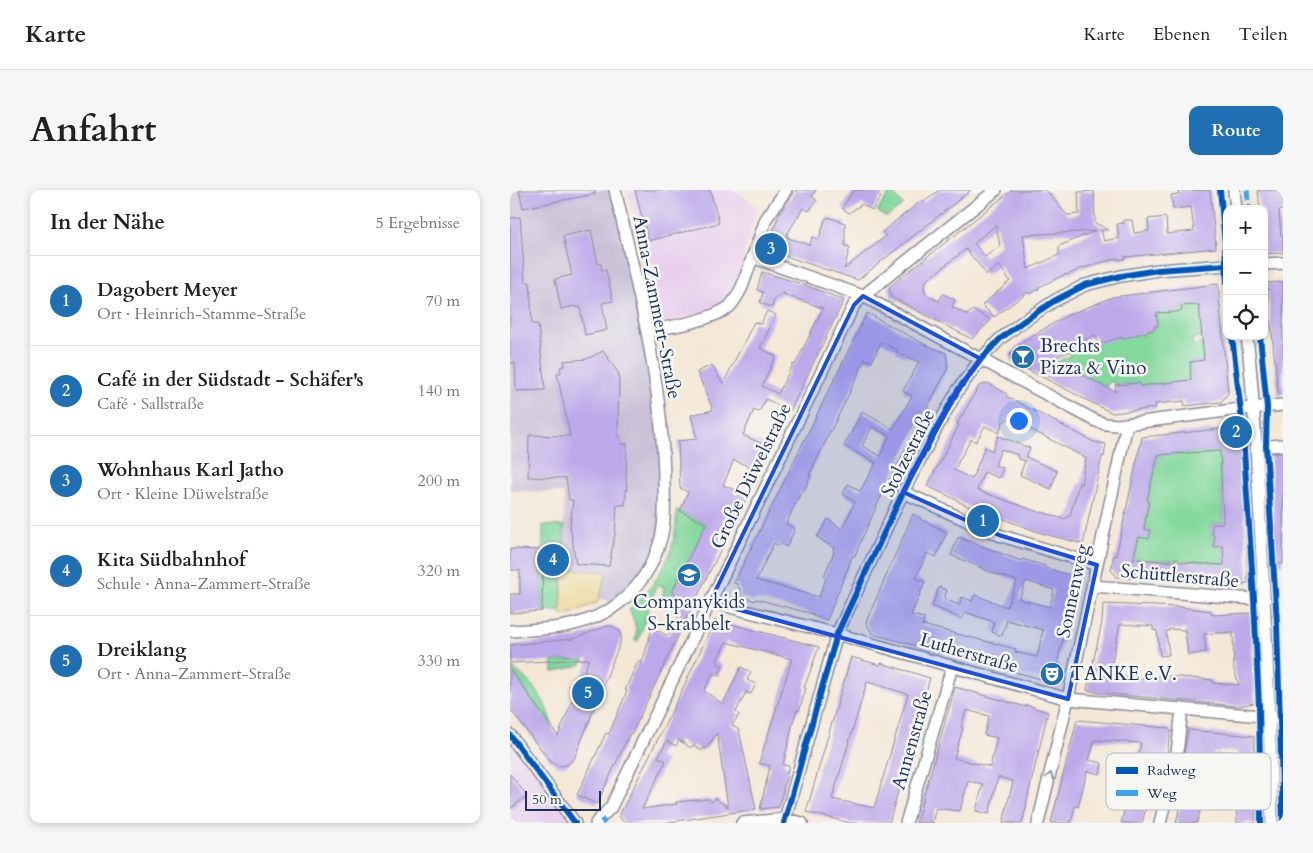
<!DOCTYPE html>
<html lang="de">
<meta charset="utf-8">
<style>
:root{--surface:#fff;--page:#f6f6f6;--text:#202124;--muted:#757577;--line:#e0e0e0;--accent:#1f6fb2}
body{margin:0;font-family:Cardo,serif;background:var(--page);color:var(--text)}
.controls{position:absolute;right:15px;top:15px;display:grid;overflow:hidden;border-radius:10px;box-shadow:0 2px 8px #0003}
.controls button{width:45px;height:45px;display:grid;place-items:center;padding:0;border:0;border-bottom:1px solid var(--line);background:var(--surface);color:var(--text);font:25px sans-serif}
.scale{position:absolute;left:15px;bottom:12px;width:76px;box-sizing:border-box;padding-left:5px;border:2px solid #1b2f5e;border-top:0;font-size:14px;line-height:18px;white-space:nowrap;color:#1b2f5e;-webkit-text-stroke:4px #f6f6f2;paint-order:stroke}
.you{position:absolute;left:508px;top:230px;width:18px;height:18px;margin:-12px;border:4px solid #fff;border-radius:50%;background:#1a73e8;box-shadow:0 0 0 8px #1a73e833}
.badge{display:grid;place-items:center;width:32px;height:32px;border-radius:50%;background:var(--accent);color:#fff;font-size:16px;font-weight:700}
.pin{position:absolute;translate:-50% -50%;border:2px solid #fff;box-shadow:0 1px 5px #0006}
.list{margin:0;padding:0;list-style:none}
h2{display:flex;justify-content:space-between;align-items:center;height:65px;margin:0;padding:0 20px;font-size:21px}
h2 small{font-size:16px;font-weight:400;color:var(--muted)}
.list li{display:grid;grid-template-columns:32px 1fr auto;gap:15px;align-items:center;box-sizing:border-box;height:90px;padding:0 20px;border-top:1px solid var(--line)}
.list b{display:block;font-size:19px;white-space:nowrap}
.list p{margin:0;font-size:16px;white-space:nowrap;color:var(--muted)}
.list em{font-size:16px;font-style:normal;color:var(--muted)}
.icon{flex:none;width:28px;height:28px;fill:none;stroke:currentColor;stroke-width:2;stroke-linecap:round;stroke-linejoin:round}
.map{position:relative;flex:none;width:773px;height:633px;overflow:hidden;border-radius:10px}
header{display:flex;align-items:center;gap:30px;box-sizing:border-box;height:70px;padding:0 25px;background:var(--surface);border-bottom:1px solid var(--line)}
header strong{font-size:24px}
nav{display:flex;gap:28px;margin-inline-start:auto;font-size:18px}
.intro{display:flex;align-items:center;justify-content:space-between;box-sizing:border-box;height:120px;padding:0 30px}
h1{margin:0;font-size:35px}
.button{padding:12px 22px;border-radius:10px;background:var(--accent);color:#fff;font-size:18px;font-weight:700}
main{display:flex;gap:30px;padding:0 30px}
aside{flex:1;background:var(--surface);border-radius:10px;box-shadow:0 2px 8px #0003}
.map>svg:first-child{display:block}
.built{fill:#e9d1ed}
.industrial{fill:#c9bfd7}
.green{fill:#83d89b;stroke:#4f847c}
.sand{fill:#eeda9e;stroke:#84847e}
.building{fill:#bca9ea;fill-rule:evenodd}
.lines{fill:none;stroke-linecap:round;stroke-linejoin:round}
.minor-casing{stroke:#888b9a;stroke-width:14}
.minor{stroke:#fff;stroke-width:11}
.quiet{stroke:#3da3ed;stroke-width:5;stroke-dasharray:10 5;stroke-linecap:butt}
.cycleway-casing{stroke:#f6f6f2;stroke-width:9}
.cycleway{stroke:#0057b8;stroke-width:6}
.oneway{stroke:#8d97ae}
.marked{fill:#1d4ed8;fill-opacity:0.2;stroke:#1d4ed8;stroke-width:4;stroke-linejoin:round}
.labels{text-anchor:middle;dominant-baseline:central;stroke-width:5;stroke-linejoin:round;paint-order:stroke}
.street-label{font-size:19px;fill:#1b2f5e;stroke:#f6f6f2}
.poi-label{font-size:19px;fill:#1b2f5e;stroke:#f6f6f2;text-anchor:start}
.key{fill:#f6f6f2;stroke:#b4bac6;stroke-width:1}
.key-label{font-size:14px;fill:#1b2f5e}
</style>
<header>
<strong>Karte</strong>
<nav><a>Karte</a><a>Ebenen</a><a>Teilen</a></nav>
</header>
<div class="intro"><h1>Anfahrt</h1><a class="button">Route</a></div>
<main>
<aside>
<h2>In der Nähe<small>5 Ergebnisse</small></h2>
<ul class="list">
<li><span class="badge">1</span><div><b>Dagobert Meyer</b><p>Ort · Heinrich-Stamme-Straße</p></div><em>70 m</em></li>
<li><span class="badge">2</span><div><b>Café in der Südstadt - Schäfer's</b><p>Café · Sallstraße</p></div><em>140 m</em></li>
<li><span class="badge">3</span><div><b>Wohnhaus Karl Jatho</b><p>Ort · Kleine Düwelstraße</p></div><em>200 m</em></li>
<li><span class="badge">4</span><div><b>Kita Südbahnhof</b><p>Schule · Anna-Zammert-Straße</p></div><em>320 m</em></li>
<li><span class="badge">5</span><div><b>Dreiklang</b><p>Ort · Anna-Zammert-Straße</p></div><em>330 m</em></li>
</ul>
</aside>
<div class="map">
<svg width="773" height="633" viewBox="0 0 773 633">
<rect width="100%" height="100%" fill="#f6f6f2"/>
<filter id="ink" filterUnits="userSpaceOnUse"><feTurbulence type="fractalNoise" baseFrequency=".02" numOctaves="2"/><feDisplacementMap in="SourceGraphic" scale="10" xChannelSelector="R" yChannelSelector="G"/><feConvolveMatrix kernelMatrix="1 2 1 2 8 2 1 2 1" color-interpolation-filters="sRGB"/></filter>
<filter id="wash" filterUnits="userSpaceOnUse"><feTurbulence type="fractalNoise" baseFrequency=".0096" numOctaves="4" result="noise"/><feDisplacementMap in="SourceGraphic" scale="20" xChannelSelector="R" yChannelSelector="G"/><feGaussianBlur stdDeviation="1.12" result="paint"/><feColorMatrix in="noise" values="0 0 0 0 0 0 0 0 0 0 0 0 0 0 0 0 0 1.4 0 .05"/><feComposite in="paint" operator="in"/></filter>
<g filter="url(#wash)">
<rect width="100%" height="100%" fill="#f4e7d5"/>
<path class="built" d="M118 0H225L247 17 225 96 217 110 199 121 150 133Z
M0 545 65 633H0Z"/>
<path class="industrial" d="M0 0H105L143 168 154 318 142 372 107 415 90 408 97 382 53 379 54 303 0 300Z"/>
<path class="green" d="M381 1 393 15 377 27 367 21Z
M693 114 692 147 682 149 683 156 692 153 694 172 690 171 680 172V181L684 190 630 196 629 193 605 195 604 192H599L596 197 547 172 560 166 559 162 571 157 575 158 611 146 613 149 617 147V145L630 143 631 145 636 144 635 137 639 140H644V136H648L647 125 643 126V121L672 120 671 116Z
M710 261 713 333 702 334V344L704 345V356H713L720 375 680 371 623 369 629 347 639 348 641 341 634 339 639 311 637 310 648 265Z
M167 320 196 334 162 402 165 404 160 413 152 409 154 396H146L128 451 125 450C128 438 124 430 119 420 141 400 158 377 164 348 166 339 166 329 167 320Z
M33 335 54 336 51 421H32Z
M75 470 70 475 43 482 42 471Z
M1 477C23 492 38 511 42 538L3 483Z"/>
<path class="sand" d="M53 379 97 382 88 412 57 425H51Z"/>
<g id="blocks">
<path class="building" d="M9 0H85V4L13 18Z
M125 0H200L209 33 138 51Z
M286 0H306L302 7 307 10 299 21 293 18 276 46H278V48L300 55 302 47 309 49 315 30 318 27 335 33V56L340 57 334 79 376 46 372 42 411 11 413 13 429 0H461L348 90 257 60 269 24Z
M344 0H371L368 4 371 7 362 20 352 14 339 23 332 18Z
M502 0H536L557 25 569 24 568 2 584 1 585 33 599 40H591L594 51 609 48 607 34 614 33 613 30H622L624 43 639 41 638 29 656 27 657 44 684 41 681 17 663 19 661 5 669 4 668 1 700 0 706 58 615 67V69L608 70V68L593 72 567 80V81L556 85V84L529 97V99L519 104 518 102 484 127 472 115 500 91 489 75 477 85 456 59 416 91 414 97 416 105 429 111 433 104 445 110 442 117 457 125 463 120 481 130 462 149 381 107 379 97ZM486 35 490 56 475 67 464 53ZM585 41 549 56V65L518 79 513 45Z
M748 0H773V20H769L771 45H773V63L754 64V19H750Z
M10 27 15 92H20L22 134H28L35 200 6 201 5 173H0V28Z
M81 40 88 74H91L92 81 96 80 103 111 92 113 97 140 75 145 70 117 66 118 65 116 51 119 45 89 62 85 53 46Z
M252 82 289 93 334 110 280 221 256 209 249 222 244 220 233 245 260 258 249 281 224 270 213 295 238 305 174 433 122 543H120L87 614 67 605 96 543 99 544 117 501 115 500 128 471 132 473 142 438 158 446 170 423 167 421 168 420 159 415 165 404 162 402 196 334 170 321 178 302 170 298 168 251 187 249 181 225 203 220 187 182 202 175 213 194 244 132 251 134 257 121 266 125 250 158 266 166 252 196 268 204 283 174 285 175 313 118 275 105 274 103 264 109 262 117 250 113 253 102 247 100Z
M773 92V204H768L757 93Z
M708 94 718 203 711 212 675 216 674 211 645 214 646 218 602 223 501 171 500 164 513 151 558 125 603 107ZM689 115 694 170 680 172 681 190 630 196V193L605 195 606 202 541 169 571 157 569 153 585 145 589 154 612 147V149L636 142V141L644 140V136H648L646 123 666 122 672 120 671 116Z
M357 123 414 154 436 163 438 178 373 302 350 353 345 366 343 365 317 430 303 426V424L246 409 245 411 230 406 231 402 227 394 224 393ZM371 152 387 160 386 162 394 166 395 165 409 172 393 201 402 206 383 239 352 222 334 256 366 273 350 301 338 294 333 304 345 312 332 339 318 329 307 347 324 358 323 360 324 362 314 386 316 388 309 407 246 390 264 353 269 356 270 354 277 357 285 338 276 334 291 302 293 303 301 286 299 285 335 212 355 169 362 172ZM362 237 380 246 370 266 352 256Z
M93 161 109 184 108 246 111 247V254H117L116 292 117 293 115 315H107L105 344 99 376 66 374 60 335 63 310H59L56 288 18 287 19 245 60 246 47 183H51L50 177 55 176 54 171 77 169Z
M478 193 497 204 496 206 584 252 596 254 594 267 592 266 573 354 531 343 488 327 487 328 449 312V311L417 296 441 251 449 235 447 234 454 222 469 196ZM499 228 576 268 571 294 569 293 560 326 553 329 532 322 531 323 467 300 474 282 489 288 493 278 485 275 491 259 508 265 507 268 515 271 510 285 541 299 547 281 516 267 520 258 488 246 482 261 475 257 462 289 444 280 461 249 466 252 475 236 489 243 493 232Z
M730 237 738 393 725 394 622 386 621 388 607 387 601 380 604 365 606 366 632 247ZM710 261 713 333 702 334V344L704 345V357L713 356 714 375 623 369 629 347 639 349 641 341 634 339 639 311 637 310 648 265Z
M760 263H773V374H766Z
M403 324 411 328 410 329 437 342 426 367 417 363 406 388 415 392 401 425 415 428 412 435 506 459 505 462 527 467 533 440 497 430 492 446 482 442 484 432 455 422 452 429 422 416 429 397 437 400 434 409 449 415 452 407 462 411 465 405 497 417 507 391 472 379V378L441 365 448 347 511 371 512 369 535 376V378L568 387 547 474H550L546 491 539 489V491L362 444 356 432ZM516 391 544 400 540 417 509 409Z
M0 359 33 360 32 421 0 423V404H10V380H0Z
M593 414 670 417 701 421 702 425 740 423 745 513 728 516 590 503 577 500 592 432ZM610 434 643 436V440L647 441 650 466 659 465 656 441H659V439L675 440 678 465 696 462 694 444 723 442 724 480 729 495 703 493V490L648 485V489L599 486Z
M205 430 309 457 298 487 294 498H296L289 521 287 520 283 532 273 575 279 576 269 617 250 619 260 576 249 573 282 469 216 452 206 472 213 476 208 486 203 483 194 501 213 514 231 477 241 482 237 490 246 494 241 504 236 502 226 522 229 525 222 535 229 540 246 619 153 633H114L109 626 163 519ZM207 543 218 617 205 608 202 612 199 609 166 612 167 614 132 619 156 571 148 567 157 551 166 556 169 550 181 558 183 555 192 561 194 558 196 559Z
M97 436H102L110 441 111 446 110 453 64 569 57 575 52 576 46 575 40 571 0 519V479L48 546 79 469 0 473V455L63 449Z
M341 467 370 475 371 473 420 488 379 633H341L296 622ZM357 492 398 504 364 618 322 609Z
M445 497 516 517V515L524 517V518L538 522 516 614H517L512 633H493L503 591 488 587 479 624 466 621 473 594 458 591 450 621 426 618 422 633H406ZM456 520 479 526 474 545 487 548 480 577 444 568 453 538 451 537Z
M567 530 658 538 661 541 656 568 649 567 632 633H611L631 553 585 550 579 570 592 573 590 584 577 581 568 617 565 616 561 633H541Z
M678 540 744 546 746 633H727L725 582H727V562L709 561 708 563H704L687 633H666L681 572 673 571Z
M0 584 17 606 0 619Z"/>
</g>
</g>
<g filter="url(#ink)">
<use href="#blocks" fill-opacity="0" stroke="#888b9a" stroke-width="1"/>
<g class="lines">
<g class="minor-casing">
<path id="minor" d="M724 0 726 19
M242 67 353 106 586 231 596 234 608 235 731 219 773 215
M754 74 773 73
M137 141C160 137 200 131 219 117 225 111 228 105 232 97L256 29 276 0
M737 146C744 208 747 269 750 331 756 432 760 532 762 633
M746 257 773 255
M393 302 489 345 587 375
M583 396 755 410
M200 412 327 444 558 509 773 528
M0 441C38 439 77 438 108 414 130 397 144 374 151 348 156 329 154 307 154 287 152 189 127 95 105 0
M0 545 65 633
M86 633 101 617 344 115 353 106 486 0
M232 633 275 629 292 633
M274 633 327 444 393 302 426 239 448 200 471 169 490 149 512 132 544 111 575 95 611 86 648 80 717 75
M396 633 442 477
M528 633 558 509 617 234
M650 633 667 563 672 519"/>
</g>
<use href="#minor" class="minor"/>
<path class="quiet" d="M737 0 739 19
M91 629 95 633"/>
<g class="cycleway-casing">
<path id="cycleway" d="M710 0 715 53 717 92
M722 146 732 231 744 409 749 516 751 633
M750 146 757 217 756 256 767 433 773 633
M0 545 65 633
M274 633 327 444 393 302 426 239 448 200 471 169 490 149 512 132 544 111 575 95 611 86 648 80 716 75"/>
</g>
<use href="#cycleway" class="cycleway"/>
</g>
<defs><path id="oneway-chevron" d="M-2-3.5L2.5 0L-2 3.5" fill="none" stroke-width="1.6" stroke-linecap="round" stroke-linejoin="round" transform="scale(1.25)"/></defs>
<use class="oneway" href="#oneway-chevron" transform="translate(540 586) rotate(-77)"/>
</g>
<path class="marked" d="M353 106 471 169 448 200 393 302 489 345 587 375 558 509 200 412 344 115Z"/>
<defs>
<g id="bar-disc" transform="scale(1.25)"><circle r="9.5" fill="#1f6fb2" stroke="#f6f6f2"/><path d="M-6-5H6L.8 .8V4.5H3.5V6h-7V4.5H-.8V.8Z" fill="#fff"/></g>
<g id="school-disc" transform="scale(1.25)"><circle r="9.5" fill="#1f6fb2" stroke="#f6f6f2"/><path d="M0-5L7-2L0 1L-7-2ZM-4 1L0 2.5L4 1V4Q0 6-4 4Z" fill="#fff"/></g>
<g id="theatre-disc" transform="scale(1.25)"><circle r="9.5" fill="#1f6fb2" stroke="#f6f6f2"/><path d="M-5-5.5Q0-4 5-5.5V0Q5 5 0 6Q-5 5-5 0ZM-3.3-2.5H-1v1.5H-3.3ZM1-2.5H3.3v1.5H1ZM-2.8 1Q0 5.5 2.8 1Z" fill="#fff"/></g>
</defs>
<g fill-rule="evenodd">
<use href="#bar-disc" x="513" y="167"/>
<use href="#school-disc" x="179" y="385"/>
<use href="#theatre-disc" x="542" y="484"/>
</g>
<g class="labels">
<g class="street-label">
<text transform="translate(147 117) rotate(79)">Anna-Zammert-Straße</text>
<text transform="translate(398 263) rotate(-63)">Stolzestraße</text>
<text transform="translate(241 286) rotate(-64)">Große Düwelstraße</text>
<text transform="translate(670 386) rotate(5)">Schüttlerstraße</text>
<text transform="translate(563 401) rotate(-78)">Sonnenweg</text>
<text transform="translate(459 463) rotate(16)">Lutherstraße</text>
<text transform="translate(402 550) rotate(-74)">Annenstraße</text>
</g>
<g class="poi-label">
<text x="530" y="156">Brechts<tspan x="530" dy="22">Pizza &amp; Vino</tspan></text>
<text x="179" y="412" text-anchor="middle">Companykids<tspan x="179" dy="22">S-krabbelt</tspan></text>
<text x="560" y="484">TANKE e.V.</text>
</g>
</g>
<rect x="596" y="563" width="165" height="57" rx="8" class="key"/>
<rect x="606" y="577" width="22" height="7" fill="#0057b8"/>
<rect x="606" y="600" width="22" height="6" fill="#3da3ed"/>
<g class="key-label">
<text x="637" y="585">Radweg</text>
<text x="637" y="608">Weg</text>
</g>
</svg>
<div class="controls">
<button>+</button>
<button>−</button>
<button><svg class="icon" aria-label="locate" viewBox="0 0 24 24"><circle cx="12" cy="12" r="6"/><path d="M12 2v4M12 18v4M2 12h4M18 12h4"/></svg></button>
</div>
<div class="scale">50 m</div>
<div class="you"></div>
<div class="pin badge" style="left:473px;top:331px">1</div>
<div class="pin badge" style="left:726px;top:242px">2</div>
<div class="pin badge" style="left:261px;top:59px">3</div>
<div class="pin badge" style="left:43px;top:370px">4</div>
<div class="pin badge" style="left:78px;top:503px">5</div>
</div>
</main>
